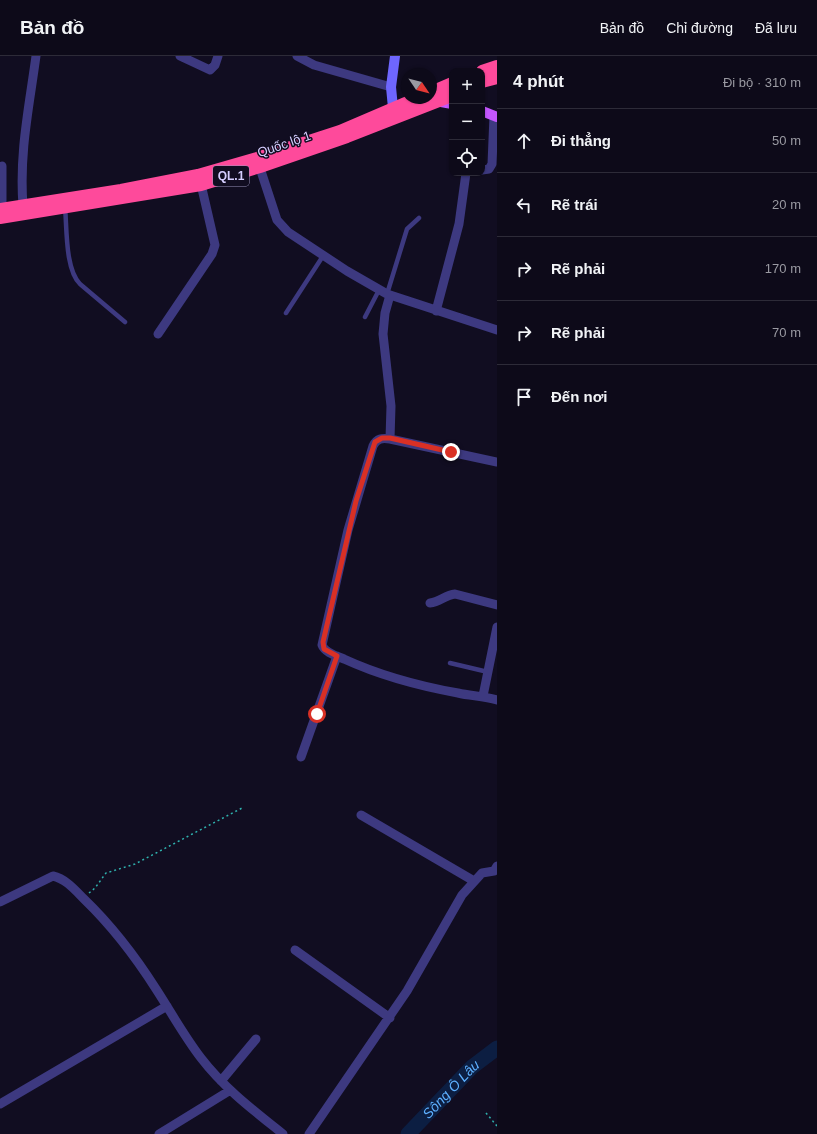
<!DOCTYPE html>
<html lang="vi">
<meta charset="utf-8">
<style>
:root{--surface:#0d0a19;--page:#161322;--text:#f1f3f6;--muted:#9a9aa2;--line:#2d2b38}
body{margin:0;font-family:Arial,sans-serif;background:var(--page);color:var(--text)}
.controls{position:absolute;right:12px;top:12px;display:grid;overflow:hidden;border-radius:8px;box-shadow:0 1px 3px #0004}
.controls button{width:36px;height:36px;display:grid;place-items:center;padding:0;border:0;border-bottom:1px solid var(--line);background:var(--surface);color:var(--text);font:20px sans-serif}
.compass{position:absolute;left:401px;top:12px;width:36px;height:36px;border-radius:50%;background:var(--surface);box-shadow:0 1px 3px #0004;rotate:125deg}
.stop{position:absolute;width:12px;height:12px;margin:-9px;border:3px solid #d93025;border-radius:50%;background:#fff}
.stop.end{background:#d93025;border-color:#fff;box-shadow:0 1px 4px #0008}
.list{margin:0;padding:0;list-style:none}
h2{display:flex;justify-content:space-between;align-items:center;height:52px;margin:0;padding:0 16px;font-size:17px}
h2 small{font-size:13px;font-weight:400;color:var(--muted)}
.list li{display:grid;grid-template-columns:26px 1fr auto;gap:12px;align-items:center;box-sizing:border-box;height:64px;padding:0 16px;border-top:1px solid var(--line)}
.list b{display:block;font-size:15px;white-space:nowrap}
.list em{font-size:13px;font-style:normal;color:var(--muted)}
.icon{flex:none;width:22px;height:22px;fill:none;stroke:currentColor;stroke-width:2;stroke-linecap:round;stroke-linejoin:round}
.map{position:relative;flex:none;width:497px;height:1078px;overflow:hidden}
header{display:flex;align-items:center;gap:24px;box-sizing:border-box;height:56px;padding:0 20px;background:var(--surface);border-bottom:1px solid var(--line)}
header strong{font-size:19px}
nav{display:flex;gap:22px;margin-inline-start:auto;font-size:14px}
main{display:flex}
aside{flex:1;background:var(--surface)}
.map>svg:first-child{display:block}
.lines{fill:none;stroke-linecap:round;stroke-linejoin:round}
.river{stroke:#0c1e42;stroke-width:15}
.path{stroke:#2fb2ae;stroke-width:1.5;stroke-dasharray:2 3;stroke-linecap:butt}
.lane{stroke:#3d3980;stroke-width:4.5}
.street{stroke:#3d3980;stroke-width:9}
.secondary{stroke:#6e66fe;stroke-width:10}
.primary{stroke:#c456fe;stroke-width:10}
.highway{stroke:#fe4a9b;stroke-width:12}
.route{stroke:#d93025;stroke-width:5}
.labels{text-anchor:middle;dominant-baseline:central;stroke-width:3;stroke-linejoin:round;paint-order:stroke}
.shield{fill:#110d21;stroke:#9a94bc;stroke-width:1}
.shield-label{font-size:12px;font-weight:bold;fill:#d5ceff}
.street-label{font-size:13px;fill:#d5ceff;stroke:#110d21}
.water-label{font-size:14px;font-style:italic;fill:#5daffe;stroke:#110d21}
</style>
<header>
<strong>Bản đồ</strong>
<nav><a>Bản đồ</a><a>Chỉ đường</a><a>Đã lưu</a></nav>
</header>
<main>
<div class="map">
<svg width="497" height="1078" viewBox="0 0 497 1078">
<rect width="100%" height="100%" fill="#110d21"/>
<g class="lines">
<path class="river" id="s1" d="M408 1078 472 1011 497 992"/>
<path class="path" d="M89 837 95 832 106 817 135 808 244 751
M486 1057 497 1070"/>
<path class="lane" d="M65 151C67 172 65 213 80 228L125 266
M387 238 407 173 419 162
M286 257 323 200
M365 261 379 234
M450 607 488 616"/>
<path class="street" d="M180 0 210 14 215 9 218 0
M297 0 314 9 391 31
M258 106 277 164 288 176 347 215 387 238 497 274
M2 110V152
M482 114 489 113 492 108 494 60
M23 150C19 97 29 52 36 0
M436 255 459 168 466 117
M158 278 212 198 215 189 200 124
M390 383 391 350 383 278 385 257 390 239
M497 406 390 383C382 382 377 382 373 390L348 474 322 589C325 597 337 600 344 603 381 620 419 630 458 637 471 640 484 640 497 644
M430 547C440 546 445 539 455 538L497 549
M483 640 497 571
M301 701 337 600
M361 759 474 825
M0 846 53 820C66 823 75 834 84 843 112 870 135 900 156 933 171 956 184 980 201 1002 224 1032 253 1054 283 1078
M295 894 390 962
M221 1025 256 983
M0 1048 167 950
M159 1078 229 1035
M309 1078 407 935 462 839 482 817 494 815 497 810"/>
<path class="secondary" d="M393 52 391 31 395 0"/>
<path class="primary" d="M419 42 452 48
M482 55 497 61"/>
<path class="highway" d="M482 15 497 10
M482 26 497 22
M431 36 452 27
M0 153 121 134 198 119 257 102 340 75 417 42
M0 162 201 129 260 111 347 81 452 40"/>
</g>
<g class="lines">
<path class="route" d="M317 658 337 600 324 593 323 586 356 445 375 386 382 382H390L451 396"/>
</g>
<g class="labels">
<rect class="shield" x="213" y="110" width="36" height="20" rx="3"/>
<g class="shield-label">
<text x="231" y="120">QL.1</text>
</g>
<g class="street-label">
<text transform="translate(284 88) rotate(-19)">Quốc lộ 1</text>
</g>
<g class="water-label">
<text stroke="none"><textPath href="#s1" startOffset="62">Sông Ô Lâu</textPath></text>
</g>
</g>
</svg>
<div class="controls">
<button>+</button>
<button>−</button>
<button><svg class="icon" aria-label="locate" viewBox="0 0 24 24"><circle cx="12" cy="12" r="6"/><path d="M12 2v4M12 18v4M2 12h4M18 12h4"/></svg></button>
</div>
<svg class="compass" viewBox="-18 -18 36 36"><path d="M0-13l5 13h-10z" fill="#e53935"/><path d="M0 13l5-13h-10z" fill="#9a9aa2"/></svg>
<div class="stop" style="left:317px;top:658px"></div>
<div class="stop end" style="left:451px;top:396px"></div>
</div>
<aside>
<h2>4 phút<small>Đi bộ · 310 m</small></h2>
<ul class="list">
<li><svg class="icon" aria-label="ahead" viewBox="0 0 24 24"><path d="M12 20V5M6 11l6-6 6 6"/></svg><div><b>Đi thẳng</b></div><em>50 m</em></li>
<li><svg class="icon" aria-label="left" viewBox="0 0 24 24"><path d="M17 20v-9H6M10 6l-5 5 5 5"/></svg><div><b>Rẽ trái</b></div><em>20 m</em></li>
<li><svg class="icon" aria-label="right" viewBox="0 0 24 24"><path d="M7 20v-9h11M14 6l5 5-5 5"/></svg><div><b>Rẽ phải</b></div><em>170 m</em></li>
<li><svg class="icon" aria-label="right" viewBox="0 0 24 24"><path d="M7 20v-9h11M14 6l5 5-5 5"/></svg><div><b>Rẽ phải</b></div><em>70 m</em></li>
<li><svg class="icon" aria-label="arrive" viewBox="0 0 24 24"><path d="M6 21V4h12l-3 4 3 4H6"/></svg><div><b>Đến nơi</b></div></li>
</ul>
</aside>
</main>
